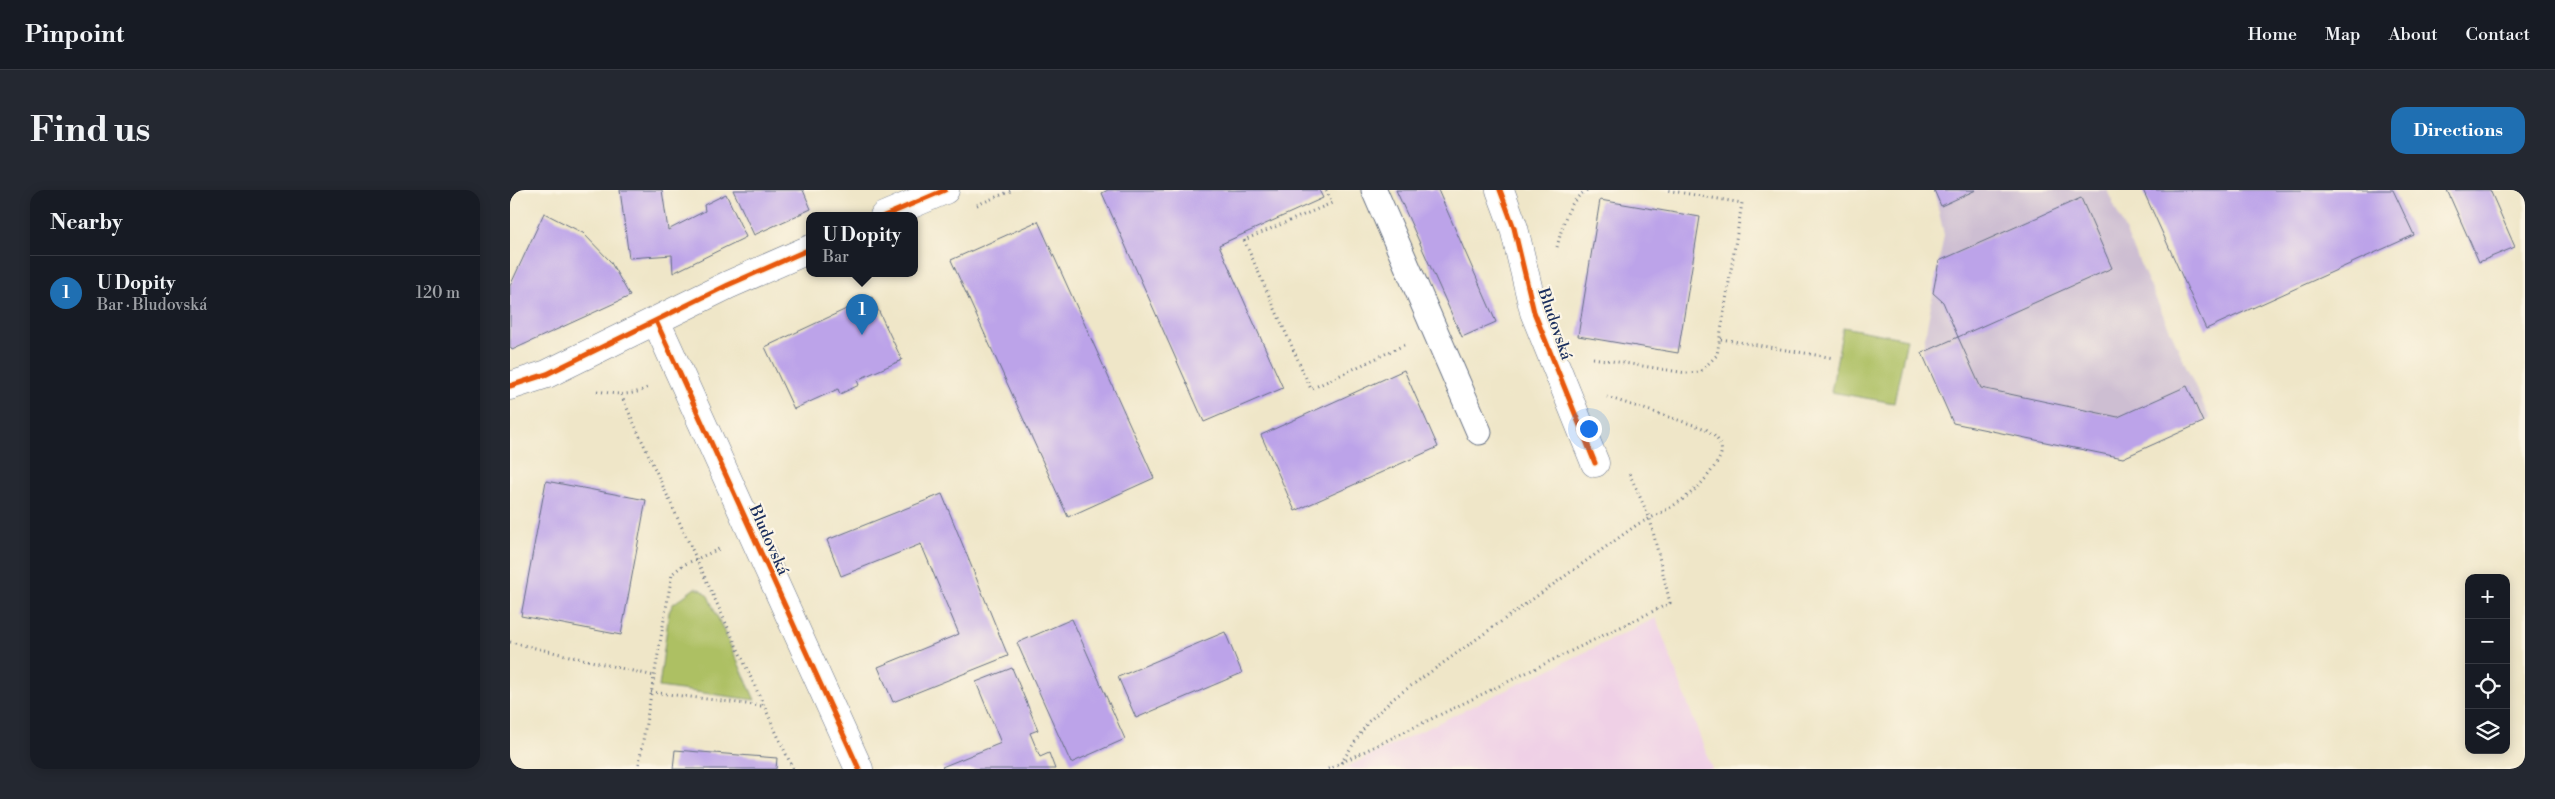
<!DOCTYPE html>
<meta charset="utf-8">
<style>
:root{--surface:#171b24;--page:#242831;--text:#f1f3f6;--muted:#9ea1a6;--line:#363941;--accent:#1f6fb2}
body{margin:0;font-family:"Libre Bodoni",serif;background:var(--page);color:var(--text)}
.controls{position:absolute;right:15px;bottom:15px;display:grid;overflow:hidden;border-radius:10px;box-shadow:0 2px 12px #0003}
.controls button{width:45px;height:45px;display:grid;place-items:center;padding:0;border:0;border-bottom:1px solid var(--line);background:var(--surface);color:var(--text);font:25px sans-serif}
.you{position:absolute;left:1078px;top:238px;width:18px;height:18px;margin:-12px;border:4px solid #fff;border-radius:50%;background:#1a73e8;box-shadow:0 0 0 8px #1a73e833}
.badge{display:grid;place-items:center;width:32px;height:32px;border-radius:50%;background:var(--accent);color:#fff;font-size:16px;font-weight:700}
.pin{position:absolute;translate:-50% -41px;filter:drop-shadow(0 1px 2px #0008)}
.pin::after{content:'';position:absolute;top:26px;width:18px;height:15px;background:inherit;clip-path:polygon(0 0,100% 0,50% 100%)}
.popup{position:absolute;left:296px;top:22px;width:112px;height:65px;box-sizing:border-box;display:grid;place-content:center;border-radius:10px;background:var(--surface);filter:drop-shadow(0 1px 4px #0005);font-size:16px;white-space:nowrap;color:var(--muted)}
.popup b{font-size:19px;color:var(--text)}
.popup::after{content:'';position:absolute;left:50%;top:100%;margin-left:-10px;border:10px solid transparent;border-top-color:var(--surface)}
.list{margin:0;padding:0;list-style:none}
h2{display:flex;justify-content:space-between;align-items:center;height:65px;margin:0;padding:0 20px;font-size:21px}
h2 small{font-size:16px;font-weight:400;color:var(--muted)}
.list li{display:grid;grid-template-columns:32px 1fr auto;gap:15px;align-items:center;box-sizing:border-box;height:75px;padding:0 20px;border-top:1px solid var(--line)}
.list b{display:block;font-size:19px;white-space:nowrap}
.list p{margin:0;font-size:16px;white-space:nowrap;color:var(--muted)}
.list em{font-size:16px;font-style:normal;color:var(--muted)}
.icon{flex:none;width:28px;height:28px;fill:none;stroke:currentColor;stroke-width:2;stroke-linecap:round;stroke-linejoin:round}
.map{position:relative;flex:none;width:2015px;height:579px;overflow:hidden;border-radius:15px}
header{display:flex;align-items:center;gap:30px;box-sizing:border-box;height:70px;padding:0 25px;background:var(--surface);border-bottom:1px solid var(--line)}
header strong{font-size:24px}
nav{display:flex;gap:28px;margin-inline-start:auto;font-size:18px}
.intro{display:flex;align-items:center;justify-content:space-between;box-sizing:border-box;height:120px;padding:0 30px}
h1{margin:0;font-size:35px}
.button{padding:12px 22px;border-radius:15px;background:var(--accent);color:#fff;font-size:18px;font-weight:700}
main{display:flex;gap:30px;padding:0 30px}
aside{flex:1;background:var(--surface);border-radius:15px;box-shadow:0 2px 12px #0003}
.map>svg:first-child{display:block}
.built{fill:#efd0e6}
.industrial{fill:#cdbed2}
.green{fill:#adc064;stroke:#647861}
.building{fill:#bca3e9}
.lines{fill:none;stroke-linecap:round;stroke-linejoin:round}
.lane-casing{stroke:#656f83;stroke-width:27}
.street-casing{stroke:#656f83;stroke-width:29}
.path{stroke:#656f83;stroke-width:3;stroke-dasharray:1 4;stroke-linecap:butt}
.lane{stroke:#fff;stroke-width:25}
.street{stroke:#fff;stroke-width:28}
.cycleway-casing{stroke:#fcf5e5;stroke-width:8}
.cycleway{stroke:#e8590c;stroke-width:5}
.labels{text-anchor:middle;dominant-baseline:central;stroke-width:4.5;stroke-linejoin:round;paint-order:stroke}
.street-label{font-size:16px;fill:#1b2f5e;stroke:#fcf5e5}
</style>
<header>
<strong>Pinpoint</strong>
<nav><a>Home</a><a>Map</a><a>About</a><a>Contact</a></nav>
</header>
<div class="intro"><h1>Find us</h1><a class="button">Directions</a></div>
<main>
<aside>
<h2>Nearby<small></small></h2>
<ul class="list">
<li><span class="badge">1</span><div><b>U Dopity</b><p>Bar · Bludovská</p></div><em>120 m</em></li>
</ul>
</aside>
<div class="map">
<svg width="2015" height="579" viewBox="0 0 2015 579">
<rect width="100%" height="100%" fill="#fcf5e5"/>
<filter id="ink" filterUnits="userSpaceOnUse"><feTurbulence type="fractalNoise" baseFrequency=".02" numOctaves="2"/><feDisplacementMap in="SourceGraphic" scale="10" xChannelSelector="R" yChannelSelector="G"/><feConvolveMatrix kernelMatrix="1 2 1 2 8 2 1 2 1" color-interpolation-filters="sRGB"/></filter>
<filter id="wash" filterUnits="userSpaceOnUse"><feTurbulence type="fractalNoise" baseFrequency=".0096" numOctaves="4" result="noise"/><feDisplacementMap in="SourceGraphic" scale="20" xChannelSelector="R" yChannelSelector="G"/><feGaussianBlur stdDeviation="1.12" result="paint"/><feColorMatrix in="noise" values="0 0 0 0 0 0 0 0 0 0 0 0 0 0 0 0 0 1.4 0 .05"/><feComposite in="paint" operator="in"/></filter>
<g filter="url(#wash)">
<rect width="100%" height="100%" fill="#efe6c8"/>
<path class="built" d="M1146 428 1202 579H832Z"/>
<path class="industrial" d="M1424 0H1597L1700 229 1613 268 1443 233 1412 163 1434 45Z"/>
<path class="green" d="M1333 137 1397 149 1384 213 1321 202Z
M185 398 192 400 198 406 245 510 149 497 159 422 163 414Z"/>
<g id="blocks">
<path class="building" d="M110 0H152L158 40 195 21 194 15 216 4 236 47 163 83 162 65 119 68Z
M223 0H293L301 19 244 45Z
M598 0H809L813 8 709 55 773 198 694 232 592 3Z
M886 0H928L986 132 952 147Z
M1424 0H1466L1431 16Z
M1633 0H1883L1904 45 1696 139Z
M1937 0H1980L2005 57 1969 72Z
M1571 8 1602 78 1448 147 1433 112 1423 103 1429 71Z
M1090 10 1190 27 1168 163 1068 146Z
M34 23 73 43 100 71 120 106 2 160 0 157V96Z
M528 31 644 288 558 327 441 70Z
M362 107 392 170 347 190 349 195 330 204 328 199 284 219 255 157Z
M1448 147 1471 198 1608 227 1677 196 1693 232 1613 268 1443 233 1412 163Z
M894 180 928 257 785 321 751 245Z
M36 291 136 310 111 445 11 426Z
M432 304 498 466 383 512 368 477 449 444 411 354 331 386 317 350Z
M562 429 615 549 561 573 507 453Z
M715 442 732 483 626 528 608 487Z
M502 478 528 540 520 543 530 567 539 563 545 579H433L432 577 491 553 466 492Z
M165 560 267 568 266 579H163Z"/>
</g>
</g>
<g filter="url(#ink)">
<use href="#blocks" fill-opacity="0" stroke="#656f83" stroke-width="1"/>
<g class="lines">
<g class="lane-casing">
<path id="lane" d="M864 0 969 242"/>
</g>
<g class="street-casing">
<path id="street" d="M990 0 1004 38 1024 122 1085 273
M374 26 435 0
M146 131 349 579
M0 196 37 184 218 95 300 59"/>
</g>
<path class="path" d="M816 0 822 13 734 50 801 199 894 155
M467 15 503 0
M1047 57C1053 35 1056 13 1077 0
M1211 149 1324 168
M1083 168 1176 183 1190 182 1207 165 1232 13 1156 0
M87 201C105 204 119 207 137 198
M111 205 283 579
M0 452 144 486
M141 502 252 516
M831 573 858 532 884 508 1128 334C1158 320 1185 306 1204 277 1208 271 1213 264 1211 256 1208 248 1202 244 1196 239L1097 207
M128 579 162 384 173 375 209 359
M818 579 1160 413 1140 329 1119 283"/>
<use href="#lane" class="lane"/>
<use href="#street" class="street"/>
<g class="cycleway-casing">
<path id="cycleway" d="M990 0 1004 38 1024 122 1085 273
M374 26 435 0
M146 131 349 579
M0 196 37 184 218 95 300 59"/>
</g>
<use href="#cycleway" class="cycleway"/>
</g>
</g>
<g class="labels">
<g class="street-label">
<text transform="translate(1045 134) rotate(71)">Bludovská</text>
<text transform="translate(259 350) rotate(66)">Bludovská</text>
</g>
</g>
</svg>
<div class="controls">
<button>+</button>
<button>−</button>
<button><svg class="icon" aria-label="locate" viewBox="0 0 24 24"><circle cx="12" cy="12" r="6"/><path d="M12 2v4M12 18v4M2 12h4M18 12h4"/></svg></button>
<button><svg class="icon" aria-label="layers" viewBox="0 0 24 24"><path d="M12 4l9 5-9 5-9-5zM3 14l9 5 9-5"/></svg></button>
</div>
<div class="you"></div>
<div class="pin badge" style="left:352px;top:145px">1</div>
<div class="popup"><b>U Dopity</b>Bar</div>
</div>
</main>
